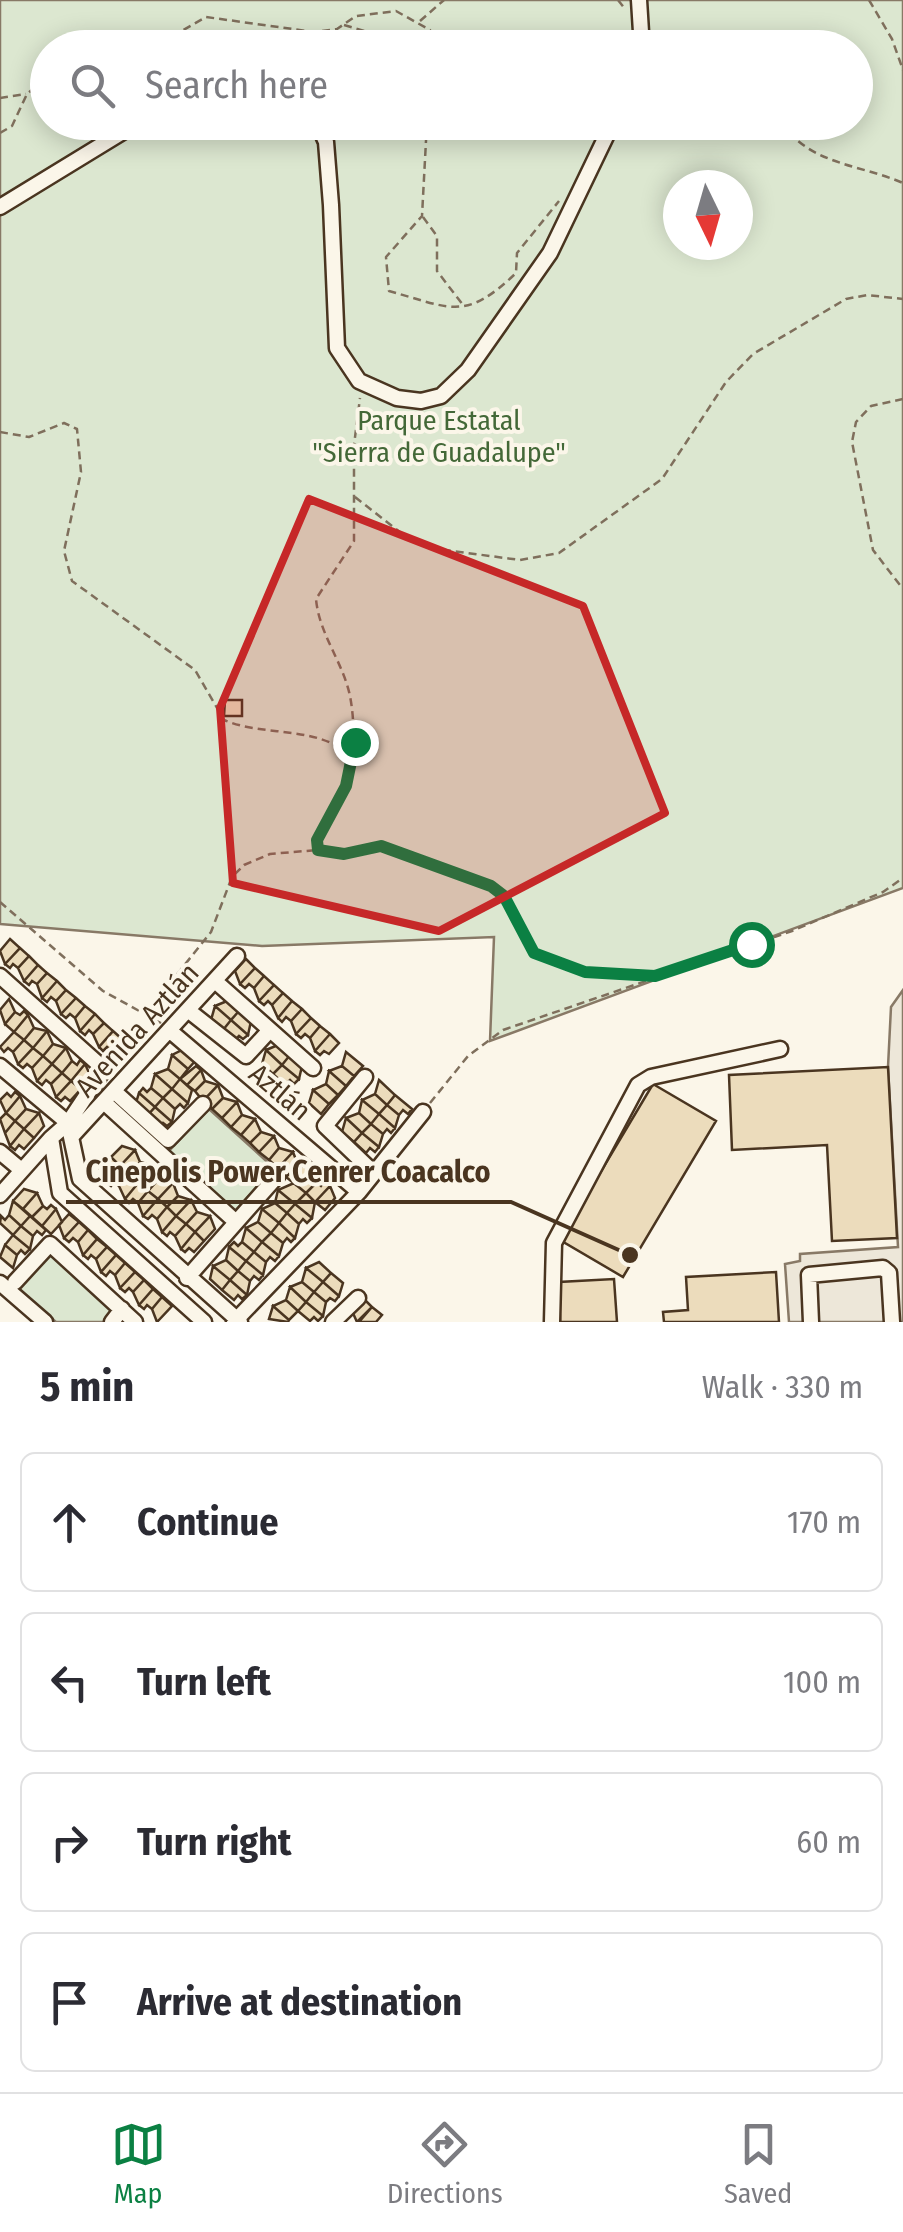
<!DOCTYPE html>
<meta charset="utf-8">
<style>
:root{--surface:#fff;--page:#f7f7f7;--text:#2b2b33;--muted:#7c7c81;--line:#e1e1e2;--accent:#0b8043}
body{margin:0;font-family:"Fira Sans Condensed",sans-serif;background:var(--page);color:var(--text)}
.compass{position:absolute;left:663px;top:170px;width:90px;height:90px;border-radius:50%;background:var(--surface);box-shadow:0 5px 25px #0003;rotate:175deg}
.stop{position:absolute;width:30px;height:30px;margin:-22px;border:8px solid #0b8043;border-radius:50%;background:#fff}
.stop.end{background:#0b8043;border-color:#fff;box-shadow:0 2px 10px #0008}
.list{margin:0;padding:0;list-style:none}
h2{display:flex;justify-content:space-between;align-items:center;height:130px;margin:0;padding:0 40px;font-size:42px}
h2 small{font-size:32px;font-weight:400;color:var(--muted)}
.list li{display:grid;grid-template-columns:65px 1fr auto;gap:30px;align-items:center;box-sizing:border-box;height:140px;margin:0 20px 20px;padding:0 20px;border:2px solid var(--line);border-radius:15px}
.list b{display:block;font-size:38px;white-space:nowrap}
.list em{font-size:32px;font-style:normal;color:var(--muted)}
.icon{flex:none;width:55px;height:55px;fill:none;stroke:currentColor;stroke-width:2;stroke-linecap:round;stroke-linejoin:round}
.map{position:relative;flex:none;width:903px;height:1322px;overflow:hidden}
.search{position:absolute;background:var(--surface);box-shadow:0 5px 25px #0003;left:30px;right:30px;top:30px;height:110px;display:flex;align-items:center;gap:25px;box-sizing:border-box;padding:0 35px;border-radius:55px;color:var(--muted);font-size:38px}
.sheet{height:770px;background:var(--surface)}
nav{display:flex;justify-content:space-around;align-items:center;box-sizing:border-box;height:140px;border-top:2px solid var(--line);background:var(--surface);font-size:28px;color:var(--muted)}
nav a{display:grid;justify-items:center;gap:5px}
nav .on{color:var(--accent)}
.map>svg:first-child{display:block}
.green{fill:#dce7d0;stroke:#887966;stroke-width:2.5;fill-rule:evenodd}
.parking{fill:#ede7d9;stroke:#887966;stroke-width:2.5}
.building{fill:#ecdcbc;stroke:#4a3520;stroke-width:2.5}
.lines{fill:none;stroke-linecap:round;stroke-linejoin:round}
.minor-casing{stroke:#4a3520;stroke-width:19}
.path{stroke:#7f6f5c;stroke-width:2.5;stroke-dasharray:8 5;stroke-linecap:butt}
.minor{stroke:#fbf6e9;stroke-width:14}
.route{stroke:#0b8043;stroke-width:12}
.marked{fill:#c62828;fill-opacity:0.2;stroke:#c62828;stroke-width:8;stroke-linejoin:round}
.labels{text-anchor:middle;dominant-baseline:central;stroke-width:8;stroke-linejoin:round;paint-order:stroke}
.park-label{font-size:28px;fill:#436837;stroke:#fbf6e9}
.street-label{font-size:28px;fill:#4a3520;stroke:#fbf6e9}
.leader{fill:none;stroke:#4a3520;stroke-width:4}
.callout-dot{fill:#4a3520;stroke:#fbf6e9;stroke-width:4}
.callout-label{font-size:30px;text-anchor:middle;font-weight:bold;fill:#4a3520;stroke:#fbf6e9;stroke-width:8;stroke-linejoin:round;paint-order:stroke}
</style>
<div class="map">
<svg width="903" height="1322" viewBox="0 0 903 1322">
<rect width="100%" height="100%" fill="#fbf6e9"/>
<path class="green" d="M0 0H903V888L490 1041 494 937 262 946 0 924ZM48 48H856V122H48ZM678 185H738V245H678Z
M209 1109 274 1168 234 1212 169 1151Z
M48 1252 114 1310 103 1322H56L17 1289Z"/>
<path class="parking" d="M903 990V1322H789L785 1264 800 1261V1254L898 1247 888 1067 891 1007Z"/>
<path class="building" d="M225 700H242V716H224Z
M10 939 20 948 5 964 0 951Z
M20 948 29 956 18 968 13 964 10 968 5 964Z
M29 956 38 965 24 981 18 968Z
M246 959 255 968 240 984 235 971Z
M38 965 47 973 37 984 32 981 29 985 24 981Z
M255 968 264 976 254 988 249 984 245 988 240 984Z
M47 973 57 981 42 998 37 984Z
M264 976 274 985 259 1001 254 988Z
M57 981 66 990 56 1001 51 997 47 1002 42 998Z
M274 985 283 993 272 1005 268 1001 264 1005 259 1001Z
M66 990 76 998 61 1014 56 1001Z
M283 993 292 1001 278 1018 272 1005Z
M76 998 85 1006 75 1018 70 1014 66 1018 61 1014Z
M9 999 15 1012 5 1024 0 1010Z
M227 1001 239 1011 231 1020 215 1006Z
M292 1001 302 1009 291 1021 286 1017 282 1022 278 1018Z
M85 1006 95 1014 80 1031 75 1018Z
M215 1006 231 1020 223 1030 211 1020Z
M302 1009 311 1018 296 1034 291 1021Z
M24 1011 28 1015 14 1032 5 1024 15 1012 20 1015Z
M239 1011 251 1021 248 1035 231 1020Z
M95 1014 104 1023 93 1034 89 1030 85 1035 80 1031Z
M28 1015 34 1028 24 1040 14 1032Z
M311 1018 320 1026 310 1038 305 1034 301 1038 296 1034Z
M231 1020 248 1035 243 1039 239 1036 235 1040 223 1030Z
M104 1023 113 1031 99 1047 93 1034Z
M320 1026 330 1034 315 1051 310 1038Z
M34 1028 47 1031 33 1048 24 1040Z
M47 1031 53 1044 43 1056 33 1048Z
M113 1031 122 1039 112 1051 107 1047 103 1051 99 1047Z
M14 1032 24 1040 13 1052 8 1048 4 1052 0 1047Z
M330 1034 339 1043 329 1054 324 1051 320 1055 315 1051Z
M24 1040 33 1048 18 1064 13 1052Z
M53 1044 66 1048 52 1064 43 1056Z
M278 1045 290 1055 282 1065 266 1050Z
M33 1048 43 1056 32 1068 27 1064 23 1068 18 1064Z
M66 1048 72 1061 62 1073 52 1064Z
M184 1049 196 1060 188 1069 172 1055Z
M266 1050 282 1065 273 1074 262 1064Z
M346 1052 363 1066 354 1076 342 1066Z
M172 1055 188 1069 180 1079 168 1069Z
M290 1055 302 1066 299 1079 282 1065Z
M43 1056 52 1064 37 1081 32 1068Z
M80 1060 85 1064 71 1081 62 1073 72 1061 77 1065Z
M52 1064 62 1073 51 1084 46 1080 42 1085 37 1081Z
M85 1064 91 1077 81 1089 71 1081Z
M282 1065 299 1079 294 1084 290 1080 285 1085 273 1074Z
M196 1066 201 1070 187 1085 180 1079Z
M342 1066 354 1076 346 1086 329 1071Z
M888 1067 897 1238 832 1241 827 1145 732 1150 729 1075Z
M168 1069 180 1079 172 1089 155 1074Z
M201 1070 205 1081 195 1091 187 1085Z
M329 1071 346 1086 338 1095 326 1084Z
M62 1073 71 1081 56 1097 51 1084Z
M155 1074 172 1089 163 1098 151 1088Z
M180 1079 192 1090 188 1103 172 1089Z
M379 1080 395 1095 387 1105 375 1094Z
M71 1081 81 1089 70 1101 65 1097 61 1101 56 1097Z
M205 1081 218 1085 203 1101 195 1091Z
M326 1084 338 1095 329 1104 313 1090Z
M653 1084 716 1121 623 1277 560 1240Z
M218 1085 223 1098 212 1109 203 1101Z
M143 1088 147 1092 151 1088 163 1098 155 1107 139 1093Z
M172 1089 188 1103 184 1108 180 1104 175 1109 163 1098Z
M313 1090 329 1104 321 1114 309 1103Z
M15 1092 20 1096 6 1113 0 1100 7 1093 11 1097Z
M139 1093 155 1107 146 1117 135 1106Z
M375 1094 387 1105 379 1114 362 1100Z
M395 1095 412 1109 408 1114 403 1110 399 1115 387 1105Z
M20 1096 26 1109 15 1121 6 1113Z
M163 1098 175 1109 172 1122 155 1107Z
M223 1098 237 1102 222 1118 212 1109Z
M362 1100 379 1114 371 1124 359 1113Z
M237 1102 242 1115 231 1127 222 1118Z
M387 1105 399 1115 395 1128 379 1114Z
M155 1107 172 1122 167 1126 163 1123 159 1127 146 1117Z
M26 1109 39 1113 24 1129 15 1121Z
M6 1113 15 1121 5 1133 0 1119Z
M39 1113 44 1126 34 1138 24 1129Z
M359 1113 371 1124 362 1133 346 1118Z
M379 1114 395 1128 391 1133 387 1129 383 1134 371 1124Z
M242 1115 255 1119 241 1135 231 1127Z
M346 1118 362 1133 354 1142 342 1132Z
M255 1119 261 1132 250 1143 241 1135Z
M15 1121 24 1129 10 1146 5 1133Z
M371 1124 383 1134 379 1147 362 1133Z
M24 1129 34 1138 24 1149 19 1145 15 1150 10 1146Z
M261 1132 274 1136 259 1152 250 1143Z
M362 1133 379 1147 375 1152 370 1148 366 1153 354 1142Z
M274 1136 279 1148 269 1160 259 1152Z
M122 1146 135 1150 120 1166 111 1157Z
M279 1148 293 1152 278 1168 269 1160Z
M135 1150 140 1162 130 1174 120 1166Z
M293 1152 298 1165 286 1177 278 1168Z
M111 1157 120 1166 106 1182 100 1169Z
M140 1162 154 1166 139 1182 130 1174Z
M298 1165 312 1169 296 1185 286 1177Z
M120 1166 130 1174 119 1186 114 1182 111 1186 106 1182Z
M154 1166 159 1179 148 1191 139 1182Z
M312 1169 317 1182 306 1193 296 1185Z
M130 1174 139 1182 125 1199 119 1186Z
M159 1179 173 1183 158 1199 148 1191Z
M325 1181 330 1186 315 1202 306 1193 317 1182 321 1186Z
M139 1182 148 1191 138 1203 133 1199 129 1203 125 1199Z
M173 1183 178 1196 167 1207 158 1199Z
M294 1183 306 1193 295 1204 278 1190Z
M330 1186 335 1198 325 1210 315 1202Z
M24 1189 37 1193 23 1209 13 1201Z
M278 1190 295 1204 287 1213 275 1203Z
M148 1191 158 1199 143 1216 138 1203Z
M37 1193 43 1206 32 1217 23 1209Z
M306 1193 315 1202 312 1218 295 1204Z
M178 1196 191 1200 176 1216 167 1207Z
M158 1199 167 1207 157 1219 152 1215 148 1219 143 1216Z
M191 1200 197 1212 186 1224 176 1216Z
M13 1201 30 1216 21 1226 9 1215Z
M275 1203 287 1213 279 1223 262 1209Z
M295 1204 312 1218 307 1223 303 1219 299 1224 287 1213Z
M51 1205 56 1209 42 1226 32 1217 43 1206 47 1209Z
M167 1207 176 1216 162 1232 157 1219Z
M56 1209 62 1222 51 1234 42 1226Z
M262 1209 279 1223 271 1233 258 1222Z
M197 1212 210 1216 195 1232 186 1224Z
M287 1213 299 1224 295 1238 279 1223Z
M69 1214 79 1222 64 1238 59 1225Z
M9 1215 21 1226 13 1235 0 1223 1 1216 5 1220Z
M30 1216 46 1230 42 1235 37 1231 33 1236 21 1226Z
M176 1216 186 1224 175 1236 170 1232 167 1236 162 1232Z
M210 1216 215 1229 204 1241 195 1232Z
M79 1222 88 1230 78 1242 73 1238 69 1242 64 1238Z
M258 1222 271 1233 262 1242 246 1228Z
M279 1223 295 1238 291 1242 287 1238 283 1243 271 1233Z
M186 1224 195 1232 181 1249 175 1236Z
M21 1226 33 1236 30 1249 13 1235Z
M246 1228 262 1242 254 1252 242 1242Z
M88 1230 97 1239 83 1255 78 1242Z
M195 1232 204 1241 194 1252 189 1248 185 1252 181 1249Z
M271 1233 283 1243 279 1256 262 1242Z
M13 1235 30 1249 25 1254 21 1250 17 1255 5 1245Z
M97 1239 107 1247 96 1259 91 1255 88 1259 83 1255Z
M234 1242 238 1246 242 1242 254 1252 246 1261 229 1247Z
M262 1242 279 1256 275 1261 270 1257 266 1262 254 1252Z
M5 1245 17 1255 13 1268 0 1257Z
M107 1247 116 1255 101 1272 96 1259Z
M229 1247 246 1261 238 1271 226 1260Z
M254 1252 266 1262 263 1275 246 1261Z
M116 1255 125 1263 115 1275 110 1271 106 1276 101 1272Z
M226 1260 238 1271 230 1280 213 1266Z
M246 1261 263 1275 259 1280 254 1276 250 1281 238 1271Z
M319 1262 331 1273 323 1282 306 1268Z
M125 1263 135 1272 120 1288 115 1275Z
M213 1266 230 1280 222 1290 210 1279Z
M306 1268 323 1282 314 1292 302 1282Z
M238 1271 250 1281 247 1295 230 1280Z
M135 1272 144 1280 133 1292 129 1288 125 1292 120 1288Z
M776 1272 779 1322H664L663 1312 688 1310 686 1277Z
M331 1273 343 1283 339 1296 323 1282Z
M614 1279 617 1322H560L559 1282Z
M144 1280 153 1289 139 1305 133 1292Z
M230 1280 247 1295 242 1299 238 1295 234 1300 222 1290Z
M302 1282 314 1292 306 1302 290 1287Z
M323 1282 339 1296 335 1301 330 1298 326 1302 314 1292Z
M290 1287 306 1302 298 1311 286 1300Z
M153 1289 162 1297 152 1309 147 1305 144 1309 139 1305Z
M314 1292 326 1302 323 1316 306 1302Z
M162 1297 172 1306 157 1322 152 1309Z
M363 1298 372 1307 357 1322 352 1311Z
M286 1300 298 1311 289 1320 273 1306Z
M306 1302 323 1316 318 1321 314 1317 310 1321 298 1311Z
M273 1306 289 1320 288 1322 269 1319Z
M372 1307 382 1315 376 1322H359Z"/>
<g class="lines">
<g class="minor-casing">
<path id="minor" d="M639 0 642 48
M317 122 326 142 331 205 337 348 359 381 397 398 421 401 441 396 468 370 550 253 613 122
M0 207 139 122
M0 976 104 1069 68 1123 51 1138 60 1193 204 1322
M215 981 313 1068
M189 1011 246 1056 270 1030
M169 1030 359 1192
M0 1066 68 1123
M365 1077 325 1126 374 1173
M116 1093 168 1140 203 1104
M106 1104 236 1222
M68 1123 80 1179 240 1322
M72 1136 237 956
M0 1152 19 1168
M0 1195 51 1138
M187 1278 278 1175
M15 1282 50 1244 135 1322
M0 1283 45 1322
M112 1322 122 1309
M234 1322 359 1192 423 1112
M333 1322 358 1298
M552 1322 554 1243 638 1085 651 1077 780 1049
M811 1322 809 1275 883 1268 889 1273 892 1322"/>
</g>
<path class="path" d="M618 0 625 9
M869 0 892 39 903 70
M420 21 444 0
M344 25 423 48
M653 33 677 38 693 48
M109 48 164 41 206 17 314 32 337 29 356 16 396 11 430 30 432 48
M0 98 26 94
M427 122 422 216 386 257 389 291C451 308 465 322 516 273L517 253 559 201
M781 122C810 165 859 164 903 183
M0 133 12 126 27 94 48 76
M423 217 437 236V271L463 305
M903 399 871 406 856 422 852 442 873 550 903 589
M0 432 29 437 64 423 77 429 81 472 64 551 72 581 195 670 224 720C263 737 319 725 350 756L346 787 317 840 318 850
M355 497 401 533 430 548 520 560 559 553 662 479 726 382 753 354 846 299 867 295 903 299
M353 758C354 737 354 717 350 696 343 662 319 634 316 599L354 541V445L360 398
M0 902 103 991 161 1023
M156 1018 154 1003 211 932 232 877 244 865 270 854 318 850 344 854 376 846 500 892 531 949 548 962 585 972 655 976
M430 1103 468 1056 503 1030 792 931 883 892 903 878"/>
<use href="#minor" class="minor"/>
</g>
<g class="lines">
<path class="route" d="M355 742 346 786 317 840 318 850 344 854 381 846 491 886 504 896 534 953 585 972 655 976 751 944"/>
</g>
<path class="marked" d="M309 499 583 606 665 813 439 931 233 883 220 708Z"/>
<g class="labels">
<g class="park-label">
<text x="439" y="420">Parque Estatal<tspan x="439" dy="32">"Sierra de Guadalupe"</tspan></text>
</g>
<g class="street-label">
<text transform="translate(137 1030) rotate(-48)">Avenida Aztlán</text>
<text transform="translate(280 1092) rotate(40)">Aztlán</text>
</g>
</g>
<path class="leader" d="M630 1255L511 1202H66"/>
<circle class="callout-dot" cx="630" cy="1255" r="10"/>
<g class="callout-label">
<text x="288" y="1182">Cinepolis Power Cenrer Coacalco</text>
</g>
</svg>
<svg class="compass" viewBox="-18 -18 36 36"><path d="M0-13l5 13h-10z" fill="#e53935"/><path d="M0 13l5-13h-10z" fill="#7c7c81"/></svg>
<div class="stop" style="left:751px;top:944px"></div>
<div class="stop end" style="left:355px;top:742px"></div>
<div class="search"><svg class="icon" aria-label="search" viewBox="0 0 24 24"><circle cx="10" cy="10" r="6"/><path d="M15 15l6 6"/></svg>Search here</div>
</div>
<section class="sheet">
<h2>5 min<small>Walk · 330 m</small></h2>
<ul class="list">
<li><svg class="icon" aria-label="ahead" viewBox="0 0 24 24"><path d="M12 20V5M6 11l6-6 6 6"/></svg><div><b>Continue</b></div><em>170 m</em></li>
<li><svg class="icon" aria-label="left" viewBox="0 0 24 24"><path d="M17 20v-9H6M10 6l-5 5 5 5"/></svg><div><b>Turn left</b></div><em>100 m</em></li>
<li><svg class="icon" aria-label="right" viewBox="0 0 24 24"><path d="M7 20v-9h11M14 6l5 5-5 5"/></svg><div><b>Turn right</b></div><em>60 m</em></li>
<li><svg class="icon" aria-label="arrive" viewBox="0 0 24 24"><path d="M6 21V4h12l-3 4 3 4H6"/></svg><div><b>Arrive at destination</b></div></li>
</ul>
</section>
<nav>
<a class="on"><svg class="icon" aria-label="map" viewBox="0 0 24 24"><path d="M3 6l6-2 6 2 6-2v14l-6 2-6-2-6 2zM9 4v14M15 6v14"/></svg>Map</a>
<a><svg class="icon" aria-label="directions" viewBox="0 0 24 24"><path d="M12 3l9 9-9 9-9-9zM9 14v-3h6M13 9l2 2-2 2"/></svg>Directions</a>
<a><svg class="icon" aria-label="saved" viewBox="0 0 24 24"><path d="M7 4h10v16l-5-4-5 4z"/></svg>Saved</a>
</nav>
